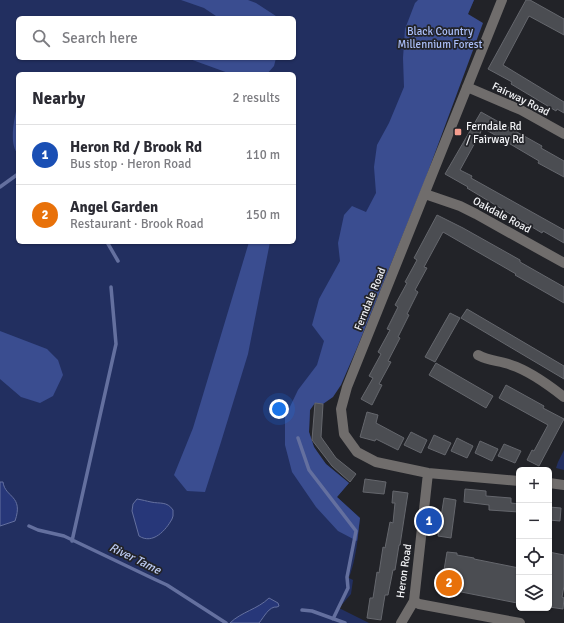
<!DOCTYPE html>
<meta charset="utf-8">
<style>
:root{--surface:#fff;--page:#f7f7f7;--text:#2b2b33;--muted:#7c7c81;--line:#e1e1e2;--accent:#1a73e8}
body{margin:0;font-family:Signika,sans-serif;background:var(--page);color:var(--text)}
.controls{position:absolute;right:12px;bottom:12px;display:grid;overflow:hidden;border-radius:6px;box-shadow:0 1px 3px #0004}
.controls button{width:36px;height:36px;display:grid;place-items:center;padding:0;border:0;border-bottom:1px solid var(--line);background:var(--surface);color:var(--text);font:20px sans-serif}
.you{position:absolute;left:279px;top:409px;width:14px;height:14px;margin:-10px;border:3px solid #fff;border-radius:50%;background:#1a73e8;box-shadow:0 0 0 6px #1a73e833}
.badge{display:grid;place-items:center;width:26px;height:26px;border-radius:50%;background:var(--accent);color:#fff;font-size:13px;font-weight:700}
.pin{position:absolute;translate:-50% -50%;border:2px solid #fff;box-shadow:0 1px 4px #0006}
.list{margin:0;padding:0;list-style:none}
h2{display:flex;justify-content:space-between;align-items:center;height:52px;margin:0;padding:0 16px;font-size:17px}
h2 small{font-size:13px;font-weight:400;color:var(--muted)}
.list li{display:grid;grid-template-columns:26px 1fr auto;gap:12px;align-items:center;box-sizing:border-box;height:60px;padding:0 16px;border-top:1px solid var(--line)}
.list b{display:block;font-size:15px;white-space:nowrap}
.list p{margin:0;font-size:13px;white-space:nowrap;color:var(--muted)}
.list em{font-size:13px;font-style:normal;color:var(--muted)}
.icon{flex:none;width:22px;height:22px;fill:none;stroke:currentColor;stroke-width:2;stroke-linecap:round;stroke-linejoin:round}
.map{position:relative;flex:none;width:564px;height:623px;overflow:hidden}
.search{position:absolute;background:var(--surface);box-shadow:0 1px 3px #0004;left:16px;top:16px;width:280px;height:44px;display:flex;align-items:center;gap:10px;box-sizing:border-box;padding:0 14px;border-radius:6px;color:var(--muted);font-size:15px}
.panel{position:absolute;background:var(--surface);box-shadow:0 1px 3px #0004;left:16px;top:72px;width:280px;height:172px;border-radius:6px}
.map>svg:first-child{display:block}
.green{fill:#222f60;fill-rule:evenodd}
.forest{fill:#3a4d90}
.water{fill:#273779;stroke:#64709f}
.lines{fill:none;stroke-linecap:round;stroke-linejoin:round}
.stream{stroke:#64709f;stroke-width:3.5}
.building{fill:#4b4d52;stroke:#65676d}
.minor{stroke:#706d6c;stroke-width:10}
.poi-dot{fill:#f59d8e;stroke:#222328;stroke-width:1.5}
.labels{text-anchor:middle;dominant-baseline:central;stroke-width:3.5;stroke-linejoin:round;paint-order:stroke}
.park-label{font-size:11px;fill:#abbff9;stroke:#222328}
.street-label{font-size:11px;fill:#f3f4f7;stroke:#222328}
.poi-label{font-size:11px;fill:#f3f4f7;stroke:#222328;text-anchor:start}
.water-label{font-size:12px;font-style:italic;fill:#beccf3;stroke:#222328}
</style>
<div class="map">
<svg width="564" height="623" viewBox="0 0 564 623">
<rect width="100%" height="100%" fill="#222328"/>
<path class="green" d="M0 0H474L461 30 325 379 310 410 309 432 314 447 320 457 326 464 349 483 337 497 360 518C358 538 356 559 349 578L353 580 351 594 339 608 369 623H0ZM18 18H294V58H18ZM18 74H294V242H18Z
M564 450V470L556 468 558 462Z"/>
<path class="forest" d="M181 0H248L256 3 279 18H219L204 8Z
M418 0H474L468 14 483 23 425 180 357 348 341 385 333 397 323 404 315 403 310 410 309 432 314 447 326 464 349 483 337 497 360 518 357 541 338 531 316 507 292 472 285 445V417L298 390 317 365 324 341 312 325 319 299 340 261 338 243 344 215 352 206 366 212 376 193 374 167 377 145 389 123 404 87 403 58 405 29 415 3Z
M187 58H276L274 66 267 74H231Z
M18 108V154C9 144 14 122 16 111Z
M249 242H270L248 354 221 442 205 492 187 491 174 475 193 428Z
M0 331 47 349 58 360 63 375 53 396 40 403 21 397 0 379Z"/>
<path class="water" d="M0 482H3C5 498 24 495 15 521L0 526Z
M137 499C143 500 146 501 151 502 160 504 167 501 173 510V516L172 519C166 530 153 545 139 536L132 511 133 504Z
M269 598 278 603 279 606 277 607C269 606 264 617 259 623H230C241 612 258 609 269 598Z"/>
<g class="lines">
<path class="stream" d="M0 187 18 174
M107 242 118 261
M298 438 309 470 356 531 347 577 348 588 333 619
M29 526 38 530 64 536 154 579 167 585 226 623
M72 541 116 344 111 287
M302 610 312 611 345 623"/>
</g>
<path class="building" d="M526 0H530L564 19V35L529 16 503 65 564 102V113L557 109 556 111 511 84 512 82 488 69Z
M481 112 542 146 541 148 564 161V177L538 163 539 161 483 128 460 170 472 176 471 178 564 230V243L543 231 542 233 467 188 468 187 445 174Z
M437 215 463 228 520 260V262L564 287V303L515 275 516 274 443 232 424 267 427 268 415 290 418 292 407 314 409 315 398 337 400 338 388 361 391 362 379 384 382 385 372 405 361 399 373 378 369 376 381 354 378 352 390 330 387 329 398 307 395 305 407 283 405 282 417 260 414 258Z
M467 309 564 366V379L461 318Z
M450 313 460 318 435 362 425 357Z
M436 363 493 396 486 408 429 375Z
M506 385 544 406 543 408 564 419 539 466 527 460 532 450 534 451 548 425 499 398Z
M315 403 323 404 321 437 336 458 356 474 350 482 332 466 312 440Z
M367 412 378 415 376 423 404 438 398 450 376 439 375 441 360 437Z
M411 432 427 440 421 453 404 445Z
M434 435 451 443 445 455 428 448Z
M457 438 473 446 467 458 451 451Z
M480 441 498 449 492 461 475 453Z
M504 444 521 451 515 463 498 456Z
M365 479 386 482 384 494 363 492Z
M465 489 486 491V496L511 498V503L519 504V512L489 510V505L464 502Z
M393 491 408 493 400 545H399L395 570H393L388 595H385L381 620 367 618 370 598H373L377 572 379 573 383 547 385 548 390 522 393 523 395 503H392Z
M444 498 456 500 451 538 438 536Z
M549 507 561 508 560 521 549 520Z
M447 552 457 553V555L474 558V559L519 568V595L517 603 441 588Z
M549 552 564 555V586L562 597 564 598 563 609 549 607Z"/>
<g class="lines">
<path class="minor" d="M502 0 347 387 341 409 344 434 357 452 376 462 428 473 519 481
M467 87 521 110 564 134
M425 194 460 206 476 214 564 263
M478 355C491 362 499 360 511 365 527 370 550 386 564 397
M549 483 564 485
M414 601 419 604 520 623
M401 623 414 601 428 473"/>
</g>
<rect class="poi-dot" x="454" y="128" width="8" height="8" rx="2"/>
<g class="labels">
<g class="park-label">
<text x="440" y="31">Black Country<tspan x="440" dy="13">Millennium Forest</tspan></text>
</g>
<g class="street-label">
<text transform="translate(521 99) rotate(26)">Fairway Road</text>
<text transform="translate(502 215) rotate(28)">Oakdale Road</text>
<text transform="translate(370 299) rotate(-68)">Ferndale Road</text>
<text transform="translate(404 571) rotate(-82)">Heron Road</text>
</g>
<g class="poi-label">
<text x="466" y="126">Ferndale Rd<tspan x="466" dy="13">/ Fairway Rd</tspan></text>
</g>
<g class="water-label">
<text transform="translate(135 559) rotate(26)">River Tame</text>
</g>
</g>
</svg>
<div class="controls">
<button>+</button>
<button>−</button>
<button><svg class="icon" aria-label="locate" viewBox="0 0 24 24"><circle cx="12" cy="12" r="6"/><path d="M12 2v4M12 18v4M2 12h4M18 12h4"/></svg></button>
<button><svg class="icon" aria-label="layers" viewBox="0 0 24 24"><path d="M12 4l9 5-9 5-9-5zM3 14l9 5 9-5"/></svg></button>
</div>
<div class="you"></div>
<div class="pin badge" style="left:429px;top:521px;background:#1a4fb4">1</div>
<div class="pin badge" style="left:449px;top:583px;background:#e8710a">2</div>
<div class="search"><svg class="icon" aria-label="search" viewBox="0 0 24 24"><circle cx="10" cy="10" r="6"/><path d="M15 15l6 6"/></svg>Search here</div>
<section class="panel">
<h2>Nearby<small>2 results</small></h2>
<ul class="list">
<li><span class="badge" style="background:#1a4fb4">1</span><div><b>Heron Rd / Brook Rd</b><p>Bus stop · Heron Road</p></div><em>110 m</em></li>
<li><span class="badge" style="background:#e8710a">2</span><div><b>Angel Garden</b><p>Restaurant · Brook Road</p></div><em>150 m</em></li>
</ul>
</section>
</div>
